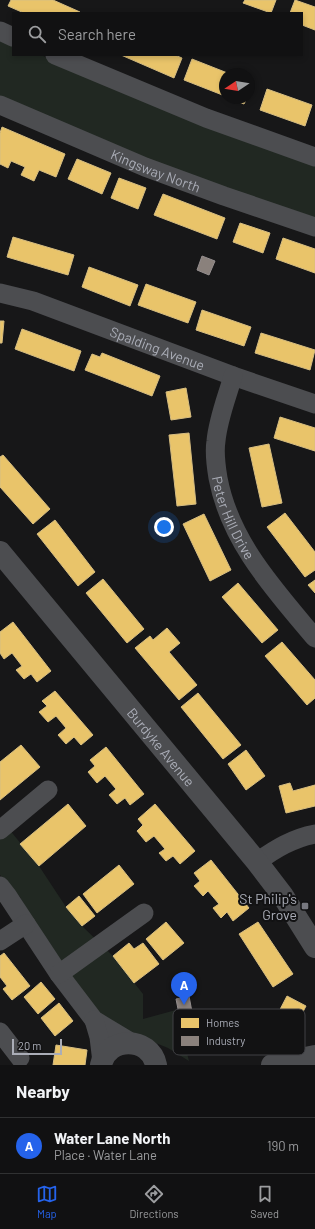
<!DOCTYPE html>
<meta charset="utf-8">
<style>
:root{--surface:#111112;--page:#1a1a1b;--text:#f1f3f6;--muted:#9c9d9f;--line:#303132;--accent:#2563eb}
body{margin:0;font-family:Barlow,sans-serif;background:var(--page);color:var(--text)}
.compass{position:absolute;left:219px;top:68px;width:36px;height:36px;border-radius:50%;background:var(--surface);box-shadow:0 2px 6px #0003;rotate:258deg}
.scale{position:absolute;left:12px;bottom:10px;width:50px;box-sizing:border-box;padding-left:4px;border:2px solid #aaadb7;border-top:0;font-size:11px;line-height:14px;white-space:nowrap;color:#aaadb7;-webkit-text-stroke:3px #121213;paint-order:stroke}
.you{position:absolute;left:164px;top:527px;width:14px;height:14px;margin:-10px;border:3px solid #fff;border-radius:50%;background:#1a73e8;box-shadow:0 0 0 6px #1a73e833}
.badge{display:grid;place-items:center;width:26px;height:26px;border-radius:50%;background:var(--accent);color:#fff;font-size:13px;font-weight:700}
.pin{position:absolute;translate:-50% -33px;filter:drop-shadow(0 1px 2px #0008)}
.pin::after{content:'';position:absolute;top:21px;width:14px;height:12px;background:inherit;clip-path:polygon(0 0,100% 0,50% 100%)}
.list{margin:0;padding:0;list-style:none}
h2{display:flex;justify-content:space-between;align-items:center;height:52px;margin:0;padding:0 16px;font-size:17px}
h2 small{font-size:13px;font-weight:400;color:var(--muted)}
.list li{display:grid;grid-template-columns:26px 1fr auto;gap:12px;align-items:center;box-sizing:border-box;height:56px;padding:0 16px;border-top:1px solid var(--line)}
.list b{display:block;font-size:15px;white-space:nowrap}
.list p{margin:0;font-size:13px;white-space:nowrap;color:var(--muted)}
.list em{font-size:13px;font-style:normal;color:var(--muted)}
.icon{flex:none;width:22px;height:22px;fill:none;stroke:currentColor;stroke-width:2;stroke-linecap:round;stroke-linejoin:round}
.map{position:relative;flex:none;width:315px;height:1065px;overflow:hidden}
.search{position:absolute;background:var(--surface);box-shadow:0 2px 6px #0003;left:12px;right:12px;top:12px;height:44px;display:flex;align-items:center;gap:10px;box-sizing:border-box;padding:0 14px;border-radius:0px;color:var(--muted);font-size:15px}
.sheet{height:108px;background:var(--surface)}
nav{display:flex;justify-content:space-around;align-items:center;box-sizing:border-box;height:56px;border-top:1px solid var(--line);background:var(--surface);font-size:11px;color:var(--muted)}
nav a{display:grid;justify-items:center;gap:2px}
nav .on{color:var(--accent)}
.map>svg:first-child{display:block}
.green{fill:#212822}
.homes{fill:#e9c46a;stroke:#d6bd81}
.industry{fill:#8a817c;stroke:#948e8e}
.lines{fill:none;stroke-linecap:round;stroke-linejoin:round}
.minor{stroke:#4c4d50;stroke-width:19}
.tertiary{stroke:#4c4d50;stroke-width:22}
.poi-dot{fill:#77787f;stroke:#121213;stroke-width:1.5}
.labels{text-anchor:middle;dominant-baseline:central;stroke-width:4;stroke-linejoin:round;paint-order:stroke}
.street-label{font-size:14px;fill:#aaadb7;stroke:#121213}
.poi-label{font-size:14px;fill:#aaadb7;stroke:#121213;text-anchor:end}
.key{fill:#121213;stroke:#404044;stroke-width:1}
.key-label{font-size:11px;fill:#aaadb7}
</style>
<div class="map">
<svg width="315" height="1065" viewBox="0 0 315 1065">
<rect width="100%" height="100%" fill="#171718"/>
<path class="green" d="M0 37 13 43V55H41L203 125 315 166V220L107 145 0 97Z
M0 818 39 866 66 907 82 926 113 956 143 994V1019L176 1010 189 1061 168 1048 146 1039 126 1033 102 1015 77 986 29 914 20 897 0 875Z"/>
<path class="homes" d="M11 0H53L80 12 79 13H24L8 6Z
M245 0H276L271 13 243 3Z
M295 0 315 7V30L302 25V13H290Z
M121 55H175L182 58 174 78Z
M192 59 230 74H225V96L184 80Z
M249 82 253 83 249 92Z
M267 89 312 105 305 126 260 110Z
M229 98H247L244 104Z
M2 127 65 154 56 177 39 170 34 181 21 175 25 167 11 161 8 168 0 164V133Z
M77 159 111 173 102 194 68 179Z
M119 178 146 188 138 209 111 198Z
M163 194 225 218 217 239 154 215Z
M240 223 270 233 263 253 233 242Z
M13 237 74 255 68 275 7 257Z
M283 238 315 249V273L276 259Z
M89 267 138 285 130 306 82 287Z
M146 284 196 302 188 323 138 305Z
M202 310 251 327 244 346 196 330Z
M0 321H4L2 343H0Z
M22 329 81 351 74 371 15 349Z
M261 333 315 350 310 370 255 353Z
M102 353 160 376 152 396 85 370 92 354 100 357Z
M186 388 191 417 171 420 166 392Z
M280 417 315 428V451L274 438Z
M189 433 196 504 177 506 169 435Z
M269 444 282 503 262 507 249 448Z
M3 455 50 509 33 524 0 487V457Z
M285 513 315 552V570L305 577 267 527Z
M204 514 231 570 210 581 183 524Z
M55 520 95 572 78 586 37 534Z
M103 579 144 629 127 643 86 593Z
M315 580V593L308 585Z
M238 583 278 630 262 643 222 597Z
M13 622 51 671 37 682 31 674 24 679 16 670 22 666 12 653 4 659 0 653V632Z
M167 628 180 643 169 652 197 685 179 700 135 648 150 636 153 640Z
M282 642 315 680V698L307 705 265 656Z
M55 691 93 735 81 745 74 737 66 744 58 735 66 728 56 716 48 722 39 712 47 706 42 701Z
M198 693 241 745 223 759 181 707Z
M21 745 40 767 0 800V762Z
M106 747 144 794 130 805 125 798 117 804 109 795 116 789 105 776 97 783 88 772 95 766 90 760Z
M246 750 265 776 246 790 228 764Z
M290 783 293 791 315 785V806L286 813 279 786Z
M68 804 86 826 39 866 20 844Z
M155 804 195 851 180 864 173 856 166 861 159 853 165 849 154 836 146 842 137 831 143 825 138 819Z
M211 860 249 908 233 921 227 912 221 918 213 908 219 904 208 891 203 896 194 886 200 881 194 873Z
M119 865 134 884 97 913 83 894Z
M79 896 95 916 82 926 66 907Z
M166 922 184 943 163 960 146 939Z
M258 922 293 974 273 987 239 934Z
M129 943 134 949 143 943 159 964 134 983 113 956Z
M4 953 30 986 12 1000 3 989 7 986 0 977V956Z
M41 982 55 999 38 1014 24 997Z
M287 996 306 1006 293 1031 274 1021Z
M59 1003 73 1021 55 1036 41 1018Z
M56 1045 87 1050 85 1065H53Z"/>
<path class="industry" d="M202 256 215 261 209 275 197 270Z
M189 996 192 1012 179 1014 176 999Z"/>
<g class="lines">
<g class="minor">
<path d="M0 31 13 37"/>
<path d="M55 55 206 118 315 157"/>
<path id="s1" d="M0 105 145 167 224 196 315 227"/>
<path id="s2" d="M0 293 33 301 233 376 315 404"/>
<path id="s3" d="M233 376C227 397 218 419 216 441 214 453 216 466 218 478 230 542 274 589 315 638"/>
<path d="M0 830 48 790"/>
<path d="M257 862C275 849 293 838 315 834"/>
<path d="M0 886 7 895 59 974 94 1020 132 1043"/>
<path d="M0 941 26 924"/>
<path d="M59 974 144 913"/>
<path d="M94 1020 99 1037 102 1062"/>
<path d="M0 1032 20 1058"/>
</g>
<g class="tertiary">
<path id="s4" d="M0 552 257 862 283 896 315 947"/>
<path d="M101 1065C107 1036 150 1036 156 1065"/>
<path d="M272 1065 315 1056"/>
</g>
</g>
<rect class="poi-dot" x="301" y="902" width="8" height="8" rx="2"/>
<g class="labels">
<g class="street-label">
<text stroke="none"><textPath href="#s1" startOffset="169">Kingsway North</textPath></text>
<text stroke="none"><textPath href="#s2" startOffset="167">Spalding Avenue</textPath></text>
<text stroke="none"><textPath href="#s3" startOffset="147">Peter Hill Drive</textPath></text>
<text stroke="none"><textPath href="#s4" startOffset="253">Burdyke Avenue</textPath></text>
</g>
<g class="poi-label">
<text x="297" y="898">St Philip's<tspan x="297" dy="16">Grove</tspan></text>
</g>
</g>
<rect x="173" y="1009" width="132" height="46" rx="6" class="key"/>
<rect x="181" y="1018" width="18" height="10" fill="#e9c46a"/>
<rect x="181" y="1036" width="18" height="10" fill="#8a817c"/>
<g class="key-label">
<text x="206" y="1027">Homes</text>
<text x="206" y="1045">Industry</text>
</g>
</svg>
<svg class="compass" viewBox="-18 -18 36 36"><path d="M0-13l5 13h-10z" fill="#e53935"/><path d="M0 13l5-13h-10z" fill="#9c9d9f"/></svg>
<div class="scale">20 m</div>
<div class="you"></div>
<div class="pin badge" style="left:184px;top:1005px">A</div>
<div class="search"><svg class="icon" aria-label="search" viewBox="0 0 24 24"><circle cx="10" cy="10" r="6"/><path d="M15 15l6 6"/></svg>Search here</div>
</div>
<section class="sheet">
<h2>Nearby<small></small></h2>
<ul class="list">
<li><span class="badge">A</span><div><b>Water Lane North</b><p>Place · Water Lane</p></div><em>190 m</em></li>
</ul>
</section>
<nav>
<a class="on"><svg class="icon" aria-label="map" viewBox="0 0 24 24"><path d="M3 6l6-2 6 2 6-2v14l-6 2-6-2-6 2zM9 4v14M15 6v14"/></svg>Map</a>
<a><svg class="icon" aria-label="directions" viewBox="0 0 24 24"><path d="M12 3l9 9-9 9-9-9zM9 14v-3h6M13 9l2 2-2 2"/></svg>Directions</a>
<a><svg class="icon" aria-label="saved" viewBox="0 0 24 24"><path d="M7 4h10v16l-5-4-5 4z"/></svg>Saved</a>
</nav>
